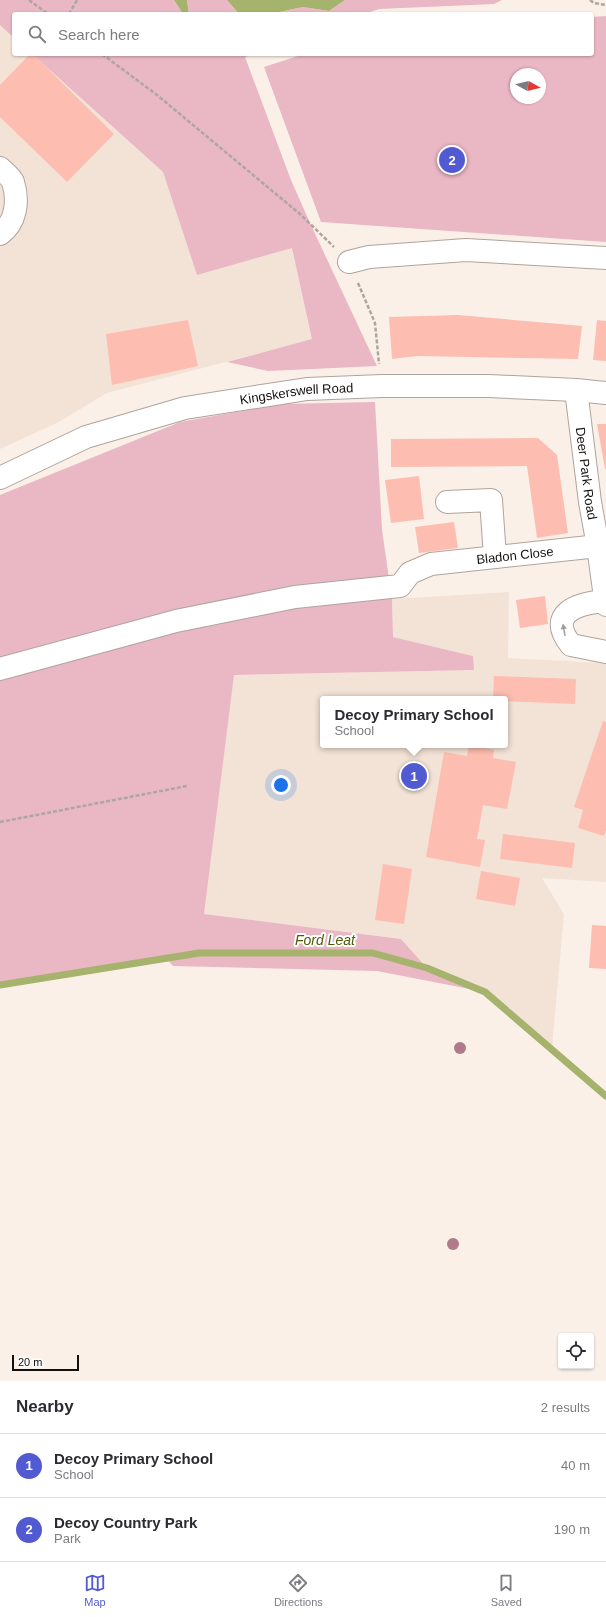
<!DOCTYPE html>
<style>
:root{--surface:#fff;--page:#f7f7f7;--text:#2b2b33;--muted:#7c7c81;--line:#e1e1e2;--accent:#525ad1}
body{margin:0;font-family:Helvetica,sans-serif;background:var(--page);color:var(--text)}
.controls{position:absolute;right:12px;bottom:12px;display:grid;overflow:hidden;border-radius:4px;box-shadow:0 1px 3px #0004}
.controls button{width:36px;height:36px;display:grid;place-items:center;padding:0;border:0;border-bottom:1px solid var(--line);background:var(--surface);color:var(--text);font:20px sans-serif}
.compass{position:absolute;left:510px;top:68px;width:36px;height:36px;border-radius:50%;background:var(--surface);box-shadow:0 1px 3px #0004;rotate:98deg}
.scale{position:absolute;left:12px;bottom:10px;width:67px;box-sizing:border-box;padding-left:4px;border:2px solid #130f0d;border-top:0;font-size:11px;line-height:14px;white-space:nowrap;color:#130f0d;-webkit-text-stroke:3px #fff;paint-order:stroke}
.you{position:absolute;left:281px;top:785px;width:14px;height:14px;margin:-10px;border:3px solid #fff;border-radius:50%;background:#1a73e8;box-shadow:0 0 0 6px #1a73e833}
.badge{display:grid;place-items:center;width:26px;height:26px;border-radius:50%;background:var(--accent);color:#fff;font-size:13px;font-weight:700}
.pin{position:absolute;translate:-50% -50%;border:2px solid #fff;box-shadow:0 1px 4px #0006}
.popup{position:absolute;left:320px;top:696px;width:188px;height:52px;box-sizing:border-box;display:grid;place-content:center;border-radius:4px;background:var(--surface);filter:drop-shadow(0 1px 3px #0005);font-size:13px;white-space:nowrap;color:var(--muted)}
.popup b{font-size:15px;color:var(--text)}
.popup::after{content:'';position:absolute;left:50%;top:100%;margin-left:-8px;border:8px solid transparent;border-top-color:var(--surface)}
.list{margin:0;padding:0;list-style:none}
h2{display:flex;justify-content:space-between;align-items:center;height:52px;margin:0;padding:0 16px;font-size:17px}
h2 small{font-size:13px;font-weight:400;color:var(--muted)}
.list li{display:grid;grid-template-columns:26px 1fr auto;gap:12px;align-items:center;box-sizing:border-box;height:64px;padding:0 16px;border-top:1px solid var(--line)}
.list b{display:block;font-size:15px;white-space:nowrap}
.list p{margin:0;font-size:13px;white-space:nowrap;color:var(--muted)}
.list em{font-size:13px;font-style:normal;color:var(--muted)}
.icon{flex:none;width:22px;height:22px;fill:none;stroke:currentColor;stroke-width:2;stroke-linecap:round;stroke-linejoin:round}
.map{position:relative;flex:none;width:606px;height:1381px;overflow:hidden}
.search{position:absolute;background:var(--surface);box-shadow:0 1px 3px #0004;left:12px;right:12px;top:12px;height:44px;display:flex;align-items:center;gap:10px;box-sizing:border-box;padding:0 14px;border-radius:4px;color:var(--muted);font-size:15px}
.sheet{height:180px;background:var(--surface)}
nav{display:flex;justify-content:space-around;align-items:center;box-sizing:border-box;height:56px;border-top:1px solid var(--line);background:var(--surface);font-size:11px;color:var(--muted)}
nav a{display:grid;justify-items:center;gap:2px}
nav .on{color:var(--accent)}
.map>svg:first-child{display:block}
.built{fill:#f3e3d6;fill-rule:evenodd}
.green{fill:#eab7c4;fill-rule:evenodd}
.water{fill:#a5b36c}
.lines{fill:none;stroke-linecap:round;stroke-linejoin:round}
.stream{stroke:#a5b36c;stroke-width:7}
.building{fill:#fdbdb1}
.minor-casing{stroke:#aea49d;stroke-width:24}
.path{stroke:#aea6a0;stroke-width:2.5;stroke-dasharray:4 2;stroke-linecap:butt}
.minor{stroke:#fff;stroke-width:22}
.tree{fill:#b07a8a}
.oneway{fill:#a19f9e}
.labels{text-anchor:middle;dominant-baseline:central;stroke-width:4;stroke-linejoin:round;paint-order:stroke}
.street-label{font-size:13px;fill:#130f0d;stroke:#fff}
.water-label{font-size:14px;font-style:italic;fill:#505b07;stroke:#fff}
</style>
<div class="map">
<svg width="606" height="1381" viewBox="0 0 606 1381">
<rect width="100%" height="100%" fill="#fbf0e8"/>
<path class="built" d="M0 25 14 38V54H32L163 172 197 275 292 248 313 339 107 393 59 422 0 449Z
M509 592 508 658 606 663V882L542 878 564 914 552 1048 485 992 427 968 401 939 204 914 233 675 473 670V656L393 637 392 599ZM323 699H505V745H323Z"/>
<path class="green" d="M0 0H174L183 14H14V38L0 25Z
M187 0H227L239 14H189Z
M345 0H502L494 4 379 9 364 14H270L303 7 329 11Z
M606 16V242L321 222 264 67 304 54H592V17ZM516 74H540V98H516Z
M32 54H254L245 57 291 180 310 223 377 366 268 371 227 362 312 339 292 248 197 275 163 172Z
M375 402 382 530 392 599 393 637 473 656 474 670 234 675 204 914 401 939 427 968 485 992 377 971 173 966 166 958 0 985V495L180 422 281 404Z"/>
<path class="water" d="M174 0H187L189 14H183Z
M227 0H345L329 11 303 7 270 14H239Z"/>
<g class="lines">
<path class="stream" d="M0 985 199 953H373L427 968 485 992 606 1096"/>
</g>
<path class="building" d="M30 54H33L114 134 67 182 0 117V85Z
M458 315 582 326 578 359 417 356 392 359 389 317Z
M188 320 198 366 112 385 106 334Z
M597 320 606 321V361L593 360Z
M597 424H606V469H605Z
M538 438 557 455 568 533 537 538 527 466 391 467V439Z
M419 476 424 519 391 523 385 480Z
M454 522 458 548 419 553 415 527Z
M545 596 548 624 520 628 516 600Z
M494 676 576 679 575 704 505 701V699H493Z
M603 721 606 722V830L604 836 578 828 583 810 574 807Z
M469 745 494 750 493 758 516 762 507 809 483 805 477 839 485 840 480 867 426 857 444 752 467 756Z
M503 834 575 843 572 868 500 859Z
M383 864 412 869 404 924 375 920Z
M481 871 520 878 515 906 476 899Z
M592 925 606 926V969L589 968Z"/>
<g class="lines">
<g class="minor-casing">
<g id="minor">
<path d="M0 168C4 172 11 177 13 182 19 201 16 223 0 234"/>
<path d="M349 262 369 257 466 250 606 258"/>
<path id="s1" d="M576 390 590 502 598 546 606 605"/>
<path id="s2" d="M0 478 86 437 185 408 307 389 382 386H489L576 390 606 393"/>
<path d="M447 502 491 500 495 557"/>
<path d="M605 601C579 603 545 613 571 645L606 652"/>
<path id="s3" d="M0 669 176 621 295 597 400 586 410 573 431 564 598 546"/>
</g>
</g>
<path class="path" d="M29 0 48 14
M590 0 594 3 606 5
M69 14 77 0
M102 54 157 95 300 214 334 247
M358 283 375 323 379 364
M0 822 187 786"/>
<use href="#minor" class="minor"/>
</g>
<g class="tree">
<circle cx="460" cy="1048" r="6"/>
<circle cx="453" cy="1244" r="6"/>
</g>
<defs><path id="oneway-solid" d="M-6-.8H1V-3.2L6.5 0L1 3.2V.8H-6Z"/></defs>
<use class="oneway" href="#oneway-solid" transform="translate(564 630) rotate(-100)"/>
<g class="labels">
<g class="street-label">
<text stroke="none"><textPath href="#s2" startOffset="311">Kingskerswell Road</textPath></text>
<text stroke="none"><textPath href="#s1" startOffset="84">Deer Park Road</textPath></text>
<text stroke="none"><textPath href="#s3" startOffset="533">Bladon Close</textPath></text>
</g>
<g class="water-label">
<text x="325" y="940">Ford Leat</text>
</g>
</g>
</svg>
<div class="controls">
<button><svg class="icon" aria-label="locate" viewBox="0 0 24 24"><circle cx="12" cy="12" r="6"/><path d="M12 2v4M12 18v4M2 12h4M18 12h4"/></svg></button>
</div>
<svg class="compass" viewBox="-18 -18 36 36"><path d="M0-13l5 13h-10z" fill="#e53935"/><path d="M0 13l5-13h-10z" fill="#7c7c81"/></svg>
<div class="scale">20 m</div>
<div class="you"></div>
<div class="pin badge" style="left:414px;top:776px">1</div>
<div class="popup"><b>Decoy Primary School</b>School</div>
<div class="pin badge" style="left:452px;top:160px">2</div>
<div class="search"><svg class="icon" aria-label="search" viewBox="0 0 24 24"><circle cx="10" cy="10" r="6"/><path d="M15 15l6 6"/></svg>Search here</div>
</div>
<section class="sheet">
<h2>Nearby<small>2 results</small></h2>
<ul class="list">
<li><span class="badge">1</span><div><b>Decoy Primary School</b><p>School</p></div><em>40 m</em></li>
<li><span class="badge">2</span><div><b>Decoy Country Park</b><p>Park</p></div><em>190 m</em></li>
</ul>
</section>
<nav>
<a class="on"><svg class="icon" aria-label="map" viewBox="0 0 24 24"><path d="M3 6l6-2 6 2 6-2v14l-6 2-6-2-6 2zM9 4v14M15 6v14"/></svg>Map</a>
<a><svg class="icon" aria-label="directions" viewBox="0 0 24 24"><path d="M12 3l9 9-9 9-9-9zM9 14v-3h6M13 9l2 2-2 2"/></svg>Directions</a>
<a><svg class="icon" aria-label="saved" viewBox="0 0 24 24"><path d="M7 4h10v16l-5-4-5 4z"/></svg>Saved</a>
</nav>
